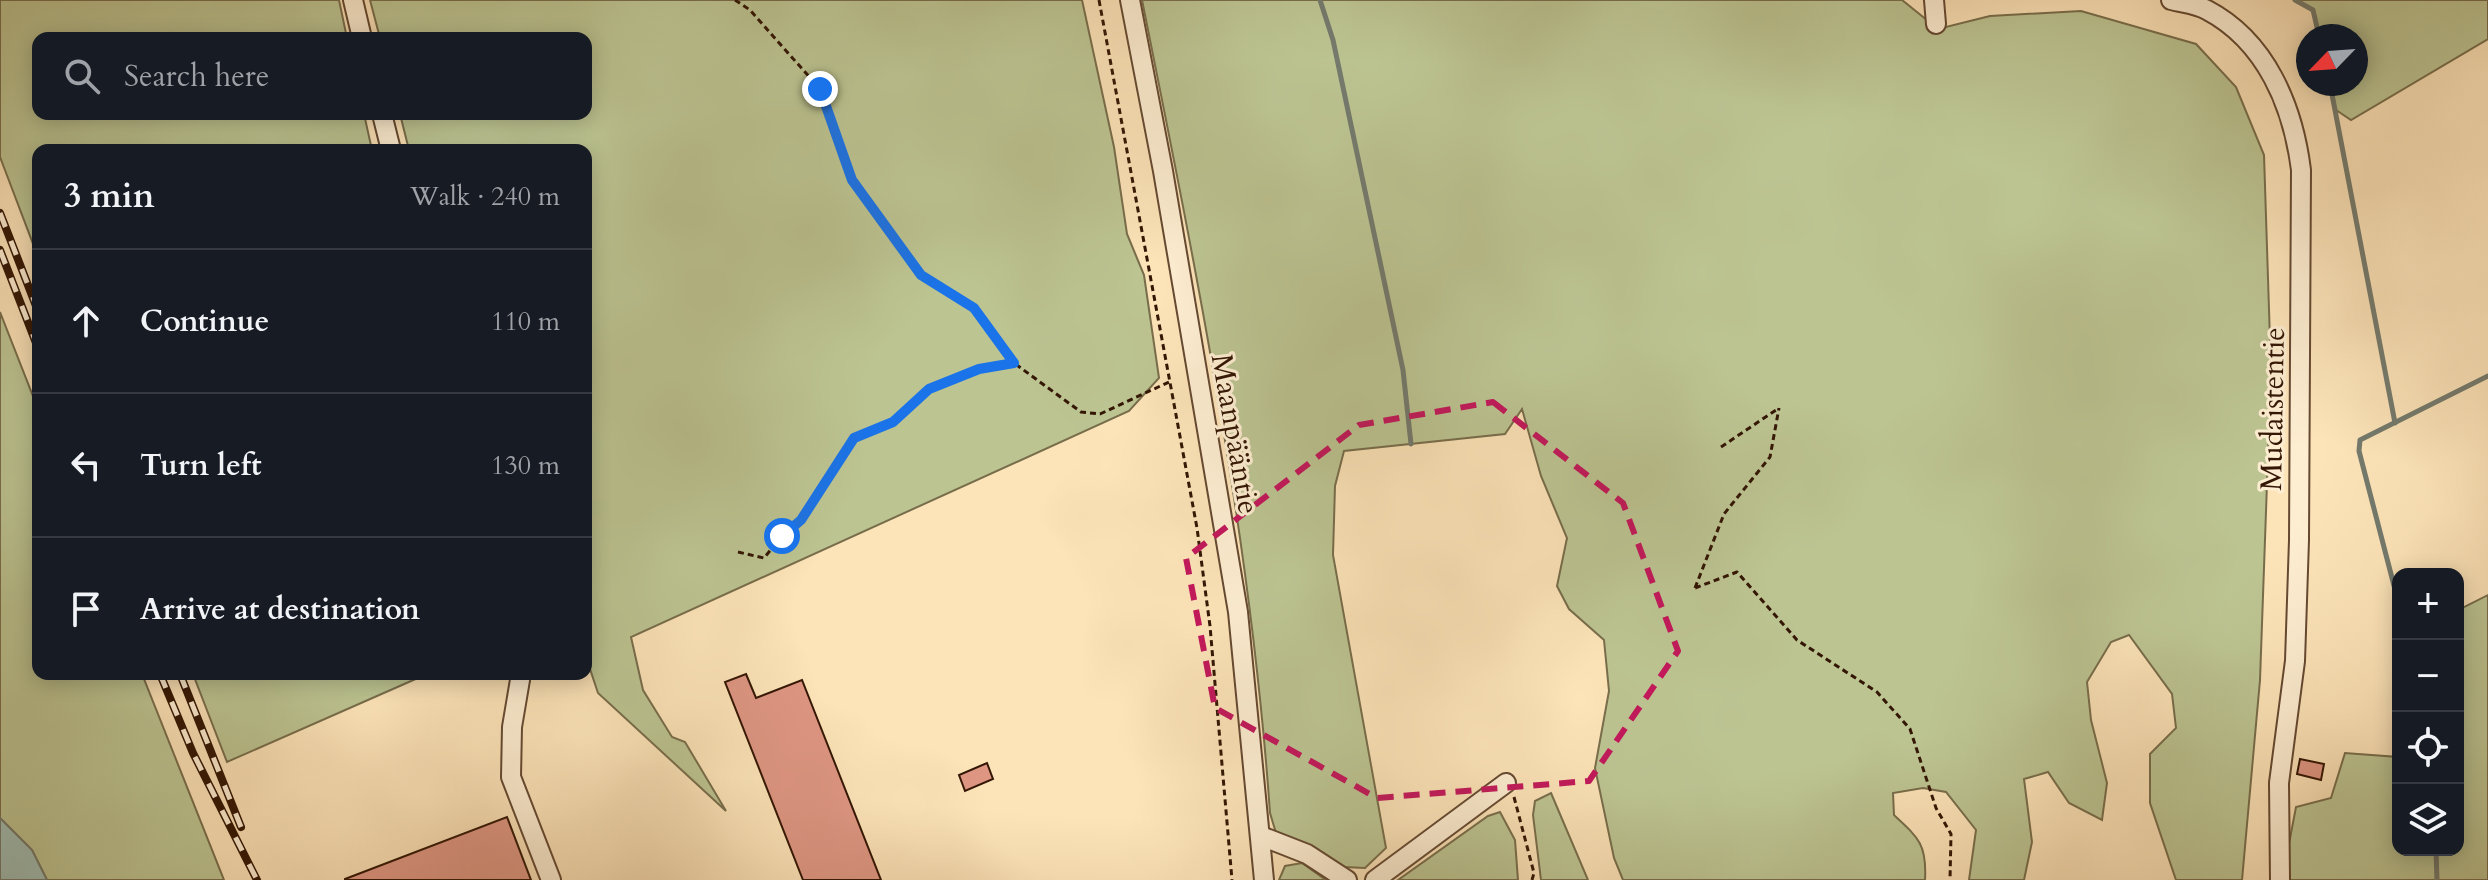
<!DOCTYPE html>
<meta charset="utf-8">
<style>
:root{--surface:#171b24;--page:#242831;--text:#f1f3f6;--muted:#9ea1a6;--line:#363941}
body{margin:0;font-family:Cardo,serif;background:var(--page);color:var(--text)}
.controls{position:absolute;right:24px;bottom:24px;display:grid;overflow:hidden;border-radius:16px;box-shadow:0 4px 20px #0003}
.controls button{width:72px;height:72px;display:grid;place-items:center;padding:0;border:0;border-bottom:2px solid var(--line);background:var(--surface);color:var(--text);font:40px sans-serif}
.compass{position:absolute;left:2296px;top:24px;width:72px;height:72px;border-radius:50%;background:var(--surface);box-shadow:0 4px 20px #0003;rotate:245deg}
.stop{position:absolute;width:24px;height:24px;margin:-18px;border:6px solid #1a73e8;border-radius:50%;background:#fff}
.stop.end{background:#1a73e8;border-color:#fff;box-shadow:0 2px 8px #0008}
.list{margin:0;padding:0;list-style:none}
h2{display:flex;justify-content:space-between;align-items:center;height:104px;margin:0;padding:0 32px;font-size:34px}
h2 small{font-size:26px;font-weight:400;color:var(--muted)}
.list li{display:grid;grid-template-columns:52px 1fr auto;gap:24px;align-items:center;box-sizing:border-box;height:144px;padding:0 32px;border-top:2px solid var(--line)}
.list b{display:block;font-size:30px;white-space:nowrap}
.list em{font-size:26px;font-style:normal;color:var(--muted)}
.icon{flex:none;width:44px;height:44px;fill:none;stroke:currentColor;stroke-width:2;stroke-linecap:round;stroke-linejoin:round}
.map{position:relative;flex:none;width:2488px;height:880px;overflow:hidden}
.search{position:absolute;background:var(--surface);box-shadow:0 4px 20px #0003;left:32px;top:32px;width:560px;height:88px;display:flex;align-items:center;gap:20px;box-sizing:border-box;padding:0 28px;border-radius:16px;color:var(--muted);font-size:30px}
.panel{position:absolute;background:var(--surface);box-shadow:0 4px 20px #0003;left:32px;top:144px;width:560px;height:536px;border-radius:16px}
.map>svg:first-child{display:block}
.green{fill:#bcc492;stroke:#786d4b;stroke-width:2}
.water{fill:#a0bdb3;stroke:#747a6d;stroke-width:2}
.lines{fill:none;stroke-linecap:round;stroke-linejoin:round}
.stream{stroke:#747a6d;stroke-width:5}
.building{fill:#de9683;stroke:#331604;stroke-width:2}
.minor-casing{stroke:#654931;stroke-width:22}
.path{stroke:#331604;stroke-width:3;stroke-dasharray:6 4;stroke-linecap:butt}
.minor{stroke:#fdedd1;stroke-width:18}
.rail-casing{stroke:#331604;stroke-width:8}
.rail{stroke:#fdedd1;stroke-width:5;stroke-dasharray:15;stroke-linecap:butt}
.route{stroke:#1a73e8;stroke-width:10}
.marked{fill:none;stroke:#c2185b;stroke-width:6;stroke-dasharray:16 10;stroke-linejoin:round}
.labels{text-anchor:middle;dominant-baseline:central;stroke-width:6;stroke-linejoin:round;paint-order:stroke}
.street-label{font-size:30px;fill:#331604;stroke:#fdedd1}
</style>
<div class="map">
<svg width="2488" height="880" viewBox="0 0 2488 880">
<rect width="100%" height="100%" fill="#fce3b8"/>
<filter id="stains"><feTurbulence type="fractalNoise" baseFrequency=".0025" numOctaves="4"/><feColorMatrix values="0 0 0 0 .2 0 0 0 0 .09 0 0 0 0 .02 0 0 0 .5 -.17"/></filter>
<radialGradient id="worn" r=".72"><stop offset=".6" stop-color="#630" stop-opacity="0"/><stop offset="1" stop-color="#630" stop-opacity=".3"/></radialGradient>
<path class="green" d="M0 0H339L347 38H38V114H364L372 150H38V257L0 157Z
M370 0H1082L1114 147 1127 234 1144 275 1159 378 1129 411 631 637 643 690 672 737 685 742 726 811 598 693 586 657V150H409L400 114H586V38H380Z
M1142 0H1902L1938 29 1990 16 2081 11 2196 44 2236 87 2264 155 2271 371 2260 680 2242 880H2176L2150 803V754L2176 728 2172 694 2129 635 2111 642 2087 682 2091 720 2107 783 2102 820 2069 803 2048 772 2024 779 2032 842 2024 880H1969L1976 830 1946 792 1923 788 1893 793 1894 815C1919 838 1927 845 1925 880H1623L1614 858 1595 768 1609 691 1604 640 1569 609 1557 586 1567 538 1541 476 1522 409 1505 434 1344 451 1335 486 1333 555 1386 848 1365 868 1344 867 1276 833 1270 813C1251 539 1196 269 1142 0Z
M2295 0H2488V39L2351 120 2336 110 2330 84H2356V36H2319L2313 10Z
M0 312 38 409V674H142L224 880H47L32 850 0 818Z
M2488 595V880H2288L2287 854 2296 807 2331 798 2345 753 2398 757V850H2458V610Z
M193 674H427L227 762Z
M1551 793 1588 880H1541L1533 815 1535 801Z
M1500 812 1515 840 1518 880H1398L1488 816Z
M1302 863 1326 880H1279L1285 866Z"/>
<path class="water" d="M0 818 32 850 47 880H0Z"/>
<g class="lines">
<path class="stream" d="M1320 0 1333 40 1403 370 1411 444
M2295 0 2313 10 2319 36
M2330 84 2395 423
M2398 601 2359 451 2360 440 2488 376
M2436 850 2437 880"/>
</g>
<path class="building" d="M746 674 756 698 802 680 881 880H803L725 682Z
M2300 759 2324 764 2321 780 2297 774Z
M987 763 993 779 965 791 959 775Z
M507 817 531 880H345V879Z"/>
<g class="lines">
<g class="minor-casing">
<path id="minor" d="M353 0 362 38
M1130 0 1163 171 1238 612 1264 880
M1934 0 1936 24
M2171 0C2182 3 2196 4 2207 10 2266 41 2293 106 2301 170L2299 540 2295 661 2279 783 2280 880
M382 114 391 150
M521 674 512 727 511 777 551 880
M1261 836 1307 854 1347 880
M1375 880 1506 783"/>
</g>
<path class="path" d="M735 0 750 10 820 89 852 180 921 275 974 308 1014 363
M1099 0 1197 528 1210 626 1232 880
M1721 447 1779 408
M738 552 764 558 782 536 801 520 854 438 893 422 929 389 979 369 1014 363 1081 412 1100 414 1169 382
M1695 588 1737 572 1797 640 1877 692 1910 729 1936 808 1951 834 1950 880
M1695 588 1724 514 1770 457 1779 408
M1514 797 1534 873 1532 880"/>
<use href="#minor" class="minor"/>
<g class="rail-casing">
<path id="rail" d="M0 213 38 311
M0 250 38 348
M160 674 193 753 257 880
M180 674 241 827"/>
</g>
<use href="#rail" class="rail"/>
</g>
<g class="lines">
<path class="route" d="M782 536 801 520 854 438 893 422 929 389 979 369 1014 363 974 308 921 275 852 180 820 89"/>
</g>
<path class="marked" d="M1493 402 1623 503 1678 651 1589 781 1377 798 1215 708 1186 558 1359 425Z"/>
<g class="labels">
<g class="street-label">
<text transform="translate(2273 409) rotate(-89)">Mudaistentie</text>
<text transform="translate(1235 434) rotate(80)">Maanpääntie</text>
</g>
</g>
<rect width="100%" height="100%" filter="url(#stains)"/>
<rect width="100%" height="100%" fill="url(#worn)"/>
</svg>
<div class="controls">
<button>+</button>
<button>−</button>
<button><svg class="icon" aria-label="locate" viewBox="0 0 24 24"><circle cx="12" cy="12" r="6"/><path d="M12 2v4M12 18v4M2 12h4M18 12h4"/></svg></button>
<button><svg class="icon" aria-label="layers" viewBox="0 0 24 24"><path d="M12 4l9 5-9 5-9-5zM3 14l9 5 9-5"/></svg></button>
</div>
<svg class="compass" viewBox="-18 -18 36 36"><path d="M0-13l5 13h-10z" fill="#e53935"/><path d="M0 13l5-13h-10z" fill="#9ea1a6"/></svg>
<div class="stop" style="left:782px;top:536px"></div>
<div class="stop end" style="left:820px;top:89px"></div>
<div class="search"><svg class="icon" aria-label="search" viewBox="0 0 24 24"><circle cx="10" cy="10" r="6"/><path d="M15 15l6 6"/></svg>Search here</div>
<section class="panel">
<h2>3 min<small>Walk · 240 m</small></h2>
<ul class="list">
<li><svg class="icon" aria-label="ahead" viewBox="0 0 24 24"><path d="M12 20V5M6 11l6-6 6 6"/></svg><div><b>Continue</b></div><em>110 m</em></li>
<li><svg class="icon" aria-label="left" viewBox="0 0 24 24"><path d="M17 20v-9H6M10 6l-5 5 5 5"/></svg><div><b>Turn left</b></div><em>130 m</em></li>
<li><svg class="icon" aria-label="arrive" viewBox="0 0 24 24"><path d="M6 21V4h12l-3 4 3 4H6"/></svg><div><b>Arrive at destination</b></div></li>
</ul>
</section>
</div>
